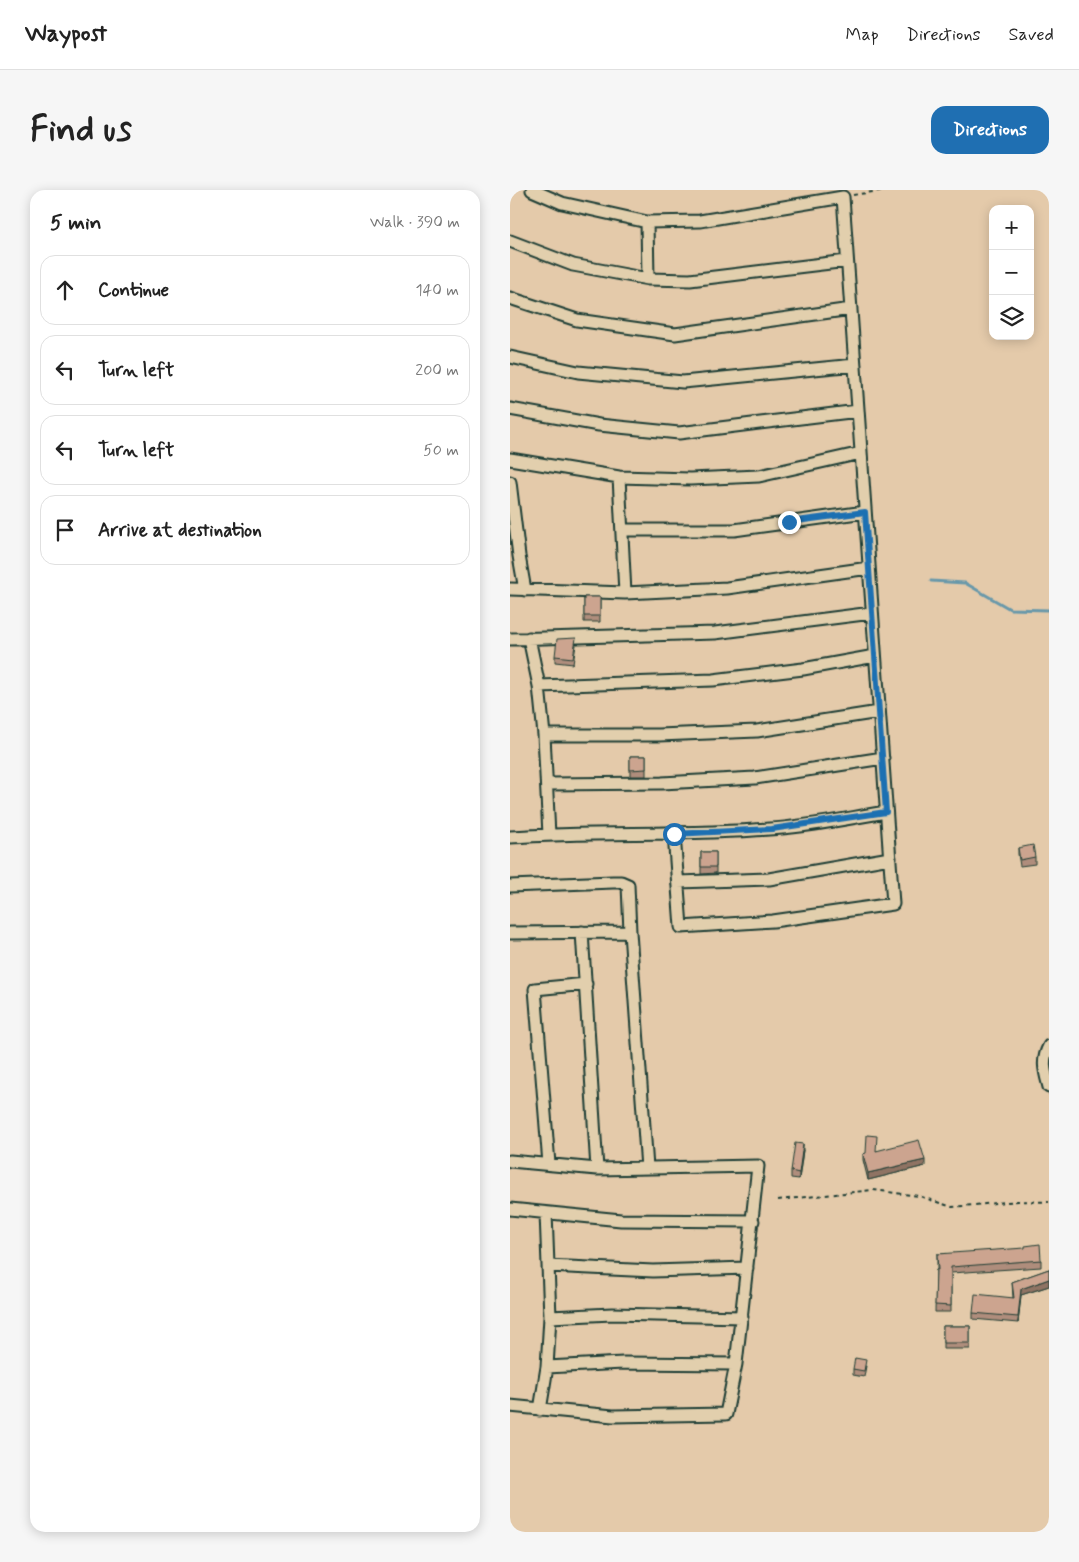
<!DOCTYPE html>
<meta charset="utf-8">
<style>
:root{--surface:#fff;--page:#f6f6f6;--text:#222;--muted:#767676;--line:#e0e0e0;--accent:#1f6fb2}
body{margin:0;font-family:Mynerve,sans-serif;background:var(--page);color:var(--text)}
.controls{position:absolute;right:15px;top:15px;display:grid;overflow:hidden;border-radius:10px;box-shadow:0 2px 12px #0003}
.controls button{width:45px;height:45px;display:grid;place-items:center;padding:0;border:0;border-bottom:1px solid var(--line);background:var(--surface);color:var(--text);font:25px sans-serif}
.stop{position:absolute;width:15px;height:15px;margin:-11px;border:4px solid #1f6fb2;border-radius:50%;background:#fff}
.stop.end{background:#1f6fb2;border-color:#fff;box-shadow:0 1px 5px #0008}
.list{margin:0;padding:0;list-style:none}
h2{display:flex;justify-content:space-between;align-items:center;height:65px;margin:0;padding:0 20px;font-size:21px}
h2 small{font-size:16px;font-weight:400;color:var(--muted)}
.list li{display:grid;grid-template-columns:32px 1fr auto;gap:15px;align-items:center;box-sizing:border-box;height:70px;margin:0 10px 10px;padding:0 10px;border:1px solid var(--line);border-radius:15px}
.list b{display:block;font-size:19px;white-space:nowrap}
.list em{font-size:16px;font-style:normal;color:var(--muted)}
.icon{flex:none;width:28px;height:28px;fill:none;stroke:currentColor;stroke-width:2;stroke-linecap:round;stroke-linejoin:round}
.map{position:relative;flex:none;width:539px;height:1342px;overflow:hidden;border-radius:15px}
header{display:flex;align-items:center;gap:30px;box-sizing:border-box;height:70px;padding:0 25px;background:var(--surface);border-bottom:1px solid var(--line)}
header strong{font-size:24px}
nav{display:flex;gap:28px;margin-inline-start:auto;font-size:18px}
.intro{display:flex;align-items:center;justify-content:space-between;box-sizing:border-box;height:120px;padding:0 30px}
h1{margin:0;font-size:35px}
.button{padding:12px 22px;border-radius:15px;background:var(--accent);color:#fff;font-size:18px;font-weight:700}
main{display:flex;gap:30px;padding:0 30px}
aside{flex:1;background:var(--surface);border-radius:15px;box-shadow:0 2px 12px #0003}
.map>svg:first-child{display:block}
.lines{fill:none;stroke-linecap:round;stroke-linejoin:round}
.stream{stroke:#6798aa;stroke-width:3}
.minor-casing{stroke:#1f3d34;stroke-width:15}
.path{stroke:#1f3d34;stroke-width:2;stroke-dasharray:4 4;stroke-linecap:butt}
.minor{stroke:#e2cfad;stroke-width:11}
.wall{fill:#af8d7b;stroke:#1f3d34}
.shaded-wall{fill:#8f7364;stroke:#1f3d34}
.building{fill:#cca48f;stroke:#1f3d34}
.route{stroke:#1f6fb2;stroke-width:6}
</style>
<header>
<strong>Waypost</strong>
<nav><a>Map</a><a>Directions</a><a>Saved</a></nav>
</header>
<div class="intro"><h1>Find us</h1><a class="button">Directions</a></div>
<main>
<aside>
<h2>5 min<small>Walk · 390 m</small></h2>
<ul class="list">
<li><svg class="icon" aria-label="ahead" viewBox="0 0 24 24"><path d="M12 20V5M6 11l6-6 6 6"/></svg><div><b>Continue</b></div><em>140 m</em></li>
<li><svg class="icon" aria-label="left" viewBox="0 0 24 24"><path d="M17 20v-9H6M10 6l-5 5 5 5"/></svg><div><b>Turn left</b></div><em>200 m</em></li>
<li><svg class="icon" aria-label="left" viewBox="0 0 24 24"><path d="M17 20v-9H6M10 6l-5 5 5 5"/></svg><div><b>Turn left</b></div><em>50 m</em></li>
<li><svg class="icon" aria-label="arrive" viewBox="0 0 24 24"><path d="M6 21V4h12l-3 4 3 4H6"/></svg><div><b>Arrive at destination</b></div></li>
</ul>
</aside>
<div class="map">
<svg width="539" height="1342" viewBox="0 0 539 1342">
<rect width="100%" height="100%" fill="#e4caaa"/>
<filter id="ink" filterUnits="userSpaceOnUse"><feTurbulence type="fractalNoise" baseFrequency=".02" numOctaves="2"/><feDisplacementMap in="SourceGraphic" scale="10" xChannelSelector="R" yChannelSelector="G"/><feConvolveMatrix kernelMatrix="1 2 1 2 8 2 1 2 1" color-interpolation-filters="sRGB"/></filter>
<g filter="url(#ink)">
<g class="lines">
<path class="stream" d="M421 391 455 393 500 419 539 420"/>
<g class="minor-casing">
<path id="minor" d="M22 0 52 13 137 32 190 31 333 7 383 714 263 731 171 737 164 644
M137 32 138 89
M0 51 63 75 138 89 180 90 337 71
M0 108 67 130 165 144 341 119
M0 167 68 182 173 192 345 175
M0 219 89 235 169 243 348 221
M0 269 109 287 180 289 249 286 351 263
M109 287 115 403
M0 292 9 366 15 400
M112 340H224L355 322
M0 399 115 403 217 398 359 378
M19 448 29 496 34 545 39 645
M0 449 205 443 362 423
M29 496 203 490 293 479 365 466
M34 545H149L247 541 369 522
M37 594 152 593 245 588 373 568
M0 647C86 641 173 646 259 639 298 637 338 628 376 622
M168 692 259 689 380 668
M0 696 103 692H111L118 695 120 742 137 978
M72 742 87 979
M0 743 120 742
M539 856C531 871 535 882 539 897
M0 971 87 979 248 976 226 1174 216 1224 103 1226 0 1216
M39 974 25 799 76 794
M0 1019 111 1030 243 1031
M38 1076 143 1081 237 1078
M40 1127 102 1124 232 1127
M37 1177 113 1173 226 1174
M30 1220 37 1177 40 1127 36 1023"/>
</g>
<path class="path" d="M343 5 375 0
M268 1010 363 1000 409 1006 442 1017 508 1011 539 1012"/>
<use href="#minor" class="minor"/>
</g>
<path class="wall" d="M74 407H90V432H74Z
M66 455 63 474 45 472V466Z
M120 566H136V586H120Z
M508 658 525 667V674L510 676 508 664Z
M191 662H206V683L191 684Z
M293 960 289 989 281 988V981Z
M367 961 415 976 358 990 353 970V964Z
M427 1064 531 1070V1077L441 1083V1122H425L426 1080H427Z
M539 1079V1096L511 1105 508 1133 463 1129V1123L503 1108 502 1092Z
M433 1136H460V1159H433Z
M356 1176 354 1187 343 1185V1179Z"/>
<path class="shaded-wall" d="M293 954V960L289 989V983Z
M415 970V976L358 990V983Z
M539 1089V1096L511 1105 508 1133 511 1099Z"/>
<path class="building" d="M74 407H90V426H74Z
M66 448 63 468 45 466 47 449Z
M120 566H136V579L120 580Z
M523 655 525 667 510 670 508 658Z
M191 662H206V677H191Z
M357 945 367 946 366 961 409 950 415 970 358 983 353 964 356 963Z
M285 953 293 954 289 983 281 981Z
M530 1054 531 1070 441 1077V1116L425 1115 426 1080H428L427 1064 515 1058V1056Z
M539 1079V1089L511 1099 508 1127 463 1123 465 1104 504 1108 502 1092Z
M433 1136H460V1153H433Z
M345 1168 356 1170 354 1181 343 1179Z"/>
</g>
<g class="lines" filter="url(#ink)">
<path class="route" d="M164 644 262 639 376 622 355 322 279 332"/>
</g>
</svg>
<div class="controls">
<button>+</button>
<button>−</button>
<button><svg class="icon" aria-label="layers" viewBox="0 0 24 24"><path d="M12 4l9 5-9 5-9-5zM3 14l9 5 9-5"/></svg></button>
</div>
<div class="stop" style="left:164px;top:644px"></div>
<div class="stop end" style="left:279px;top:332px"></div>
</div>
</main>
